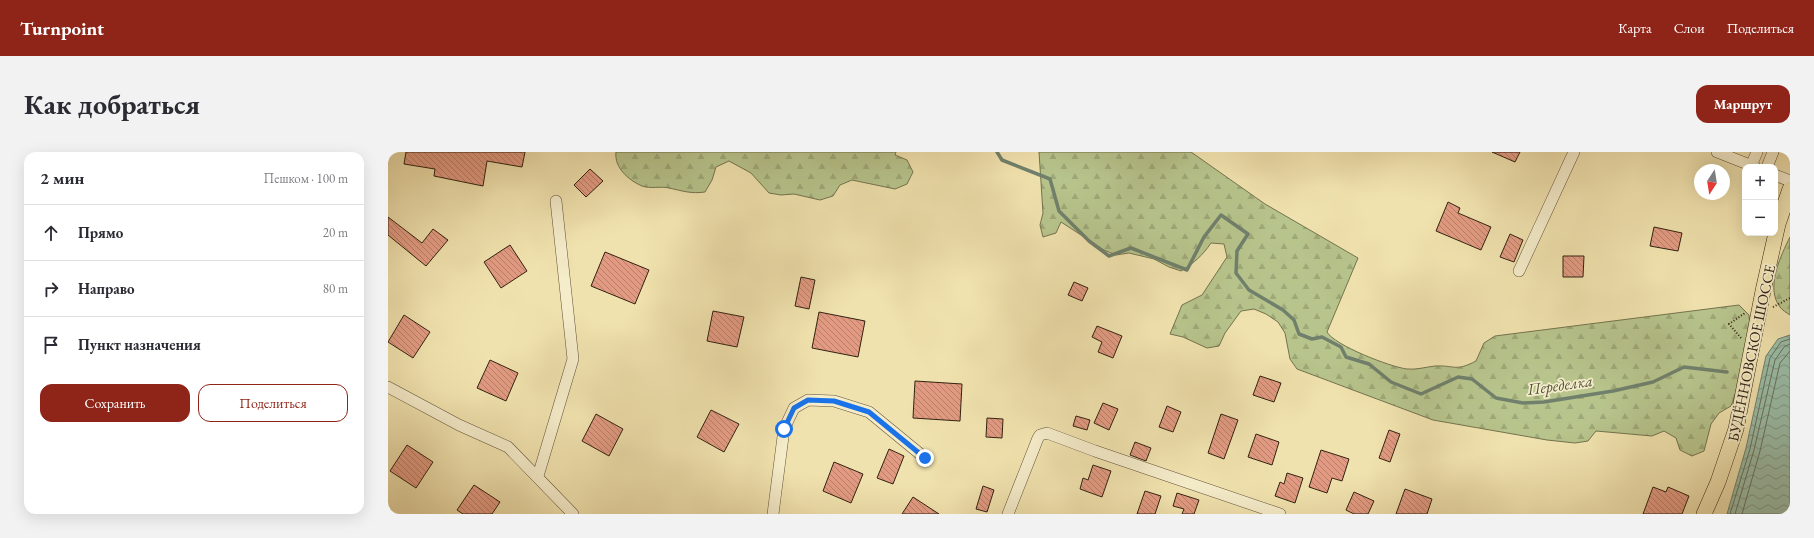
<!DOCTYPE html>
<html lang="ru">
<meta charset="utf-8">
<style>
:root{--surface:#fff;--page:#f2f2f3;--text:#2b2b33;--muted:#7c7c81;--line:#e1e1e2;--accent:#8f2418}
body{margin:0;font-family:"EB Garamond",serif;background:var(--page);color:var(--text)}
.controls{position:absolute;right:12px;top:12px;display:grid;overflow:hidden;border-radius:8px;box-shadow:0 4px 16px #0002}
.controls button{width:36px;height:36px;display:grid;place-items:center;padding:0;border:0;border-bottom:1px solid var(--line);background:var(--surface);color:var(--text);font:20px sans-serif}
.compass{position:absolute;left:1306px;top:12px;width:36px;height:36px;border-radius:50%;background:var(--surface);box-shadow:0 4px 16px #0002;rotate:192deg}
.stop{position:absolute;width:12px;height:12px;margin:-9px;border:3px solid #1a73e8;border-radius:50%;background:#fff}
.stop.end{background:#1a73e8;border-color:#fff;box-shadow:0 1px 4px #0008}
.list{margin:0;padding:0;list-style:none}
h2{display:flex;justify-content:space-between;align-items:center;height:52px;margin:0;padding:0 16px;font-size:17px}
h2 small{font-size:13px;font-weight:400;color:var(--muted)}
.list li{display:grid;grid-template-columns:26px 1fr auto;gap:12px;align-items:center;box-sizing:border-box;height:56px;padding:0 16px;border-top:1px solid var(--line)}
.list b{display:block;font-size:15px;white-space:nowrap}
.list em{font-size:13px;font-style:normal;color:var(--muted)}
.actions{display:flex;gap:8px;padding:12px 16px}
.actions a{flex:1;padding:9px 0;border:1px solid var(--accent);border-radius:12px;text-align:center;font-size:14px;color:var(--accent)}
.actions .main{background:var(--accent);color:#fff}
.icon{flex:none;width:22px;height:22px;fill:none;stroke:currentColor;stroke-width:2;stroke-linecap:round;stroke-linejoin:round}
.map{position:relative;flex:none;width:1402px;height:362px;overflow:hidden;border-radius:12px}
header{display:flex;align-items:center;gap:24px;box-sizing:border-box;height:56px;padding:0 20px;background:var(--accent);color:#fff}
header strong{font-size:19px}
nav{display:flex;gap:22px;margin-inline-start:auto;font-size:14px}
.intro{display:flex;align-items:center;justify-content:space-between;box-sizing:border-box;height:96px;padding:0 24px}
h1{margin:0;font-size:28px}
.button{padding:10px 18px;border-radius:12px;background:var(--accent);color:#fff;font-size:14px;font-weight:700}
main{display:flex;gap:24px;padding:0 24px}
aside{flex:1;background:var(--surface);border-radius:12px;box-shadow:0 4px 16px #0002}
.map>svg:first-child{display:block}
.forest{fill:url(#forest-firs);stroke:#74734e}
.water{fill:url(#water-waves);stroke:#70806c}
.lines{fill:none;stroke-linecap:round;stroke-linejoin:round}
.shore{stroke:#66705c;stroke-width:1}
.stream{stroke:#70806c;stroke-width:3.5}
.building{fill:url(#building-back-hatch);stroke:#322210}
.minor-casing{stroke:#625238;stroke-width:12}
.major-casing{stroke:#322210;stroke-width:16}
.path{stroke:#322210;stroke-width:2;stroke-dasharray:1 2;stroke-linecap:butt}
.minor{stroke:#f5ecca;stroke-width:11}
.major{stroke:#f0e2ae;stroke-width:15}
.route{stroke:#1a73e8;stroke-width:5}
.labels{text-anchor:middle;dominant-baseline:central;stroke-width:3.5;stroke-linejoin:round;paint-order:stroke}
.street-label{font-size:15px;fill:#322210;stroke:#f5ecca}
.water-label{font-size:16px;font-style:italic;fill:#51513e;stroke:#f5ecca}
</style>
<header>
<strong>Turnpoint</strong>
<nav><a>Карта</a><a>Слои</a><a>Поделиться</a></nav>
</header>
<div class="intro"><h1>Как добраться</h1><a class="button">Маршрут</a></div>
<main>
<aside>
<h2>2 мин<small>Пешком · 100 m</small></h2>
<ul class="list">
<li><svg class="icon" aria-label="ahead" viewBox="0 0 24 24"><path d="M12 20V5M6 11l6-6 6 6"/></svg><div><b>Прямо</b></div><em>20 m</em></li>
<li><svg class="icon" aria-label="right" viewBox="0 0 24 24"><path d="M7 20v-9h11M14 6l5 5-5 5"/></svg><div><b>Направо</b></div><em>80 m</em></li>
<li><svg class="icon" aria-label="arrive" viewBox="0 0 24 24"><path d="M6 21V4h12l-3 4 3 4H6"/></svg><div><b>Пункт назначения</b></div></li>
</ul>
<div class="actions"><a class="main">Сохранить</a><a>Поделиться</a></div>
</aside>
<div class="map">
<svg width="1402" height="362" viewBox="0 0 1402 362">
<defs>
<pattern id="forest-firs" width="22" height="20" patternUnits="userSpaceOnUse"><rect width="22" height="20" fill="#b7c48c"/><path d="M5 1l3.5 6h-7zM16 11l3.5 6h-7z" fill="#9ea878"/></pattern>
<pattern id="water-waves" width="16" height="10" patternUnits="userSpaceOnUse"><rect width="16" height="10" fill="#9abea9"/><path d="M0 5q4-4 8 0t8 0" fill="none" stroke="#7e9a88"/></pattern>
<pattern id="building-back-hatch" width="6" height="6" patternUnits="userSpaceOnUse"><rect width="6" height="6" fill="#e29b82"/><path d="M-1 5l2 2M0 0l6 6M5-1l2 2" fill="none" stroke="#b87e69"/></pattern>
</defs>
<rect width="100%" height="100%" fill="#f0e2ae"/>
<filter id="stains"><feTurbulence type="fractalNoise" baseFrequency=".005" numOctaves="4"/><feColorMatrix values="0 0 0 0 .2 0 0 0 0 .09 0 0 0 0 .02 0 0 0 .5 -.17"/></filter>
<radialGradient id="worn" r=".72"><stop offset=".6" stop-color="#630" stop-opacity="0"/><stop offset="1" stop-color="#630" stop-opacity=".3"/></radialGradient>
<path class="forest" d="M228 0H508L507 3 519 8 525 20 519 32 507 37 464 28 452 33 445 44 432 48 406 42 393 43 381 41 363 21 341 9 328 15 324 28 317 40C303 42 295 39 281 36 273 34 262 37 254 34 240 28 226 15 228 0Z
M651 0H803L877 52 970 106 939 180C946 193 1002 215 1019 217 1028 218 1038 215 1047 214 1067 213 1067 220 1088 209L1096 191 1107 184 1351 153 1361 163 1362 177 1357 217 1343 254 1331 261 1323 272 1316 299 1304 304 1292 298 1288 286 1276 279 1264 284 1208 279 1200 289 1187 291 1159 288 1045 268 909 217 902 207 897 181 890 170 878 162 866 157 853 159 837 181 831 194 819 196 795 185 782 182 794 153 814 143 839 105 836 92 823 91C815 103 806 111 793 119L781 115 766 107 741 101 728 103 716 98 673 70 668 81 655 85 652 73 655 61Z
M1402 85V163C1399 161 1394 158 1392 155 1377 136 1393 103 1402 85Z"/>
<path class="water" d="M1402 183V362H1339L1358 296 1378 204 1390 187Z"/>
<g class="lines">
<path class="shore" d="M1342 362 1362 297 1382 206 1393 190 1402 187
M1347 362 1366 298 1387 208 1396 195 1402 192
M1354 362 1372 299 1392 211 1402 199"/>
<path class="stream" d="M609 0 614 8 662 27 671 59 701 89 721 104 743 96 799 118 816 85 833 63 860 82 849 99 848 121 861 138 895 158 906 168 911 182 924 187 934 185 953 195 958 205 981 212 1003 230 1033 242 1070 225 1084 227 1108 246 1135 251 1156 250 1225 239 1265 230 1296 215 1339 220"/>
</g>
<path class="building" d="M18 0H137L134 15 99 9 95 34 46 24 47 17 16 12Z
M1104 0H1132L1127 10Z
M202 17 215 29 198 45 186 33Z
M1060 50 1072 56 1070 61 1103 75 1093 98 1048 79Z
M0 65 34 91 45 77 60 88 38 114 0 83Z
M1266 75 1294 81 1290 99 1262 94Z
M1122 82 1135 88 1126 110 1112 105Z
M122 93 139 119 113 136 96 110Z
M217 100 261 118 247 152 203 134Z
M1175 104H1196L1195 125H1175Z
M413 125 427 128 421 157 407 154Z
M686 130 700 136 694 149 680 143Z
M325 159 356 165 349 195 319 189Z
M431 160 477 169 470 205 424 196Z
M16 163 42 180 25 206 0 190Z
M709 174 734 184 725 206 710 200 714 190 704 185Z
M102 208 130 221 118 249 89 236Z
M872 224 893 231 886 250 865 243Z
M527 229 574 232 572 269 525 266Z
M715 251 730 257 721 278 706 271Z
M779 254 793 260 785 280 771 275Z
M323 258 351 272 336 300 309 285Z
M208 262 235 277 221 304 194 289Z
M833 262 850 268 836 307 820 301Z
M688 264 702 268 699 278 685 274Z
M599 266 615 267 614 286 598 285Z
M1001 278 1012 282 1002 310 991 306Z
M868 282 891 290 884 313 860 305Z
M747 290 763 296 758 309 742 303Z
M19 293 45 310 28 336 2 319Z
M501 297 516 304 505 332 489 326Z
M933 298 961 307 954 329 944 326 939 341 921 335Z
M446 310 475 322 463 351 435 339Z
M705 313 723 319 714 345 692 337 695 326 700 328Z
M899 321 915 326 907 351 887 344 892 330 896 332Z
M86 333 112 350 104 362H75L69 358Z
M595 334 606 338 599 360 588 357Z
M1265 335 1278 340 1280 335 1301 344 1294 362H1255Z
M1017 337 1044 347 1039 362H1008Z
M757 339 773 344 767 362H749Z
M966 340 986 349 980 362H966L958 358Z
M789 341 811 348 806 362H794L796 357 785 354Z
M525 345 551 362H514Z"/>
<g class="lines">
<g class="minor-casing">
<path id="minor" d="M1329 0 1367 15
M1363 14 1369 0
M1379 15 1385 0
M1387 23 1402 29
M1131 119 1186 0
M0 235 71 273 120 295 185 362
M150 324 185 207 168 49
M385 362 396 277 406 256 420 248 446 249 481 260 537 306
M620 362 650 286 652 283 659 281 707 299 892 362"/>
</g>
<g class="major-casing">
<path id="major" d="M1316 362 1330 330 1348 277 1375 139 1390 72 1402 37"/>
</g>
<path class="path" d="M1385 155 1402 146
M1353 186 1341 172 1357 161"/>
<use href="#minor" class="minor"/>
<use href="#major" class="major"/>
</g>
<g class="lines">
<path class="route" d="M396 277 406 256 420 248 446 249 481 260 537 306"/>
</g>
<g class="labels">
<g class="street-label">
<text transform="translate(1363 201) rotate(-78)">БУДЁННОВСКОЕ ШОССЕ</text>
</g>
<g class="water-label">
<text transform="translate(1172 233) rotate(-8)">Переделка</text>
</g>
</g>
<rect width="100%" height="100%" filter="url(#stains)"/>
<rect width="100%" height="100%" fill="url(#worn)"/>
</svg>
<div class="controls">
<button>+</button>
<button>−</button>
</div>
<svg class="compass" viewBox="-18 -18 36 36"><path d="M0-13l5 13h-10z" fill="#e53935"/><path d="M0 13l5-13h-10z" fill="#7c7c81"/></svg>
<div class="stop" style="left:396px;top:277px"></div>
<div class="stop end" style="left:537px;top:306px"></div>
</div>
</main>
